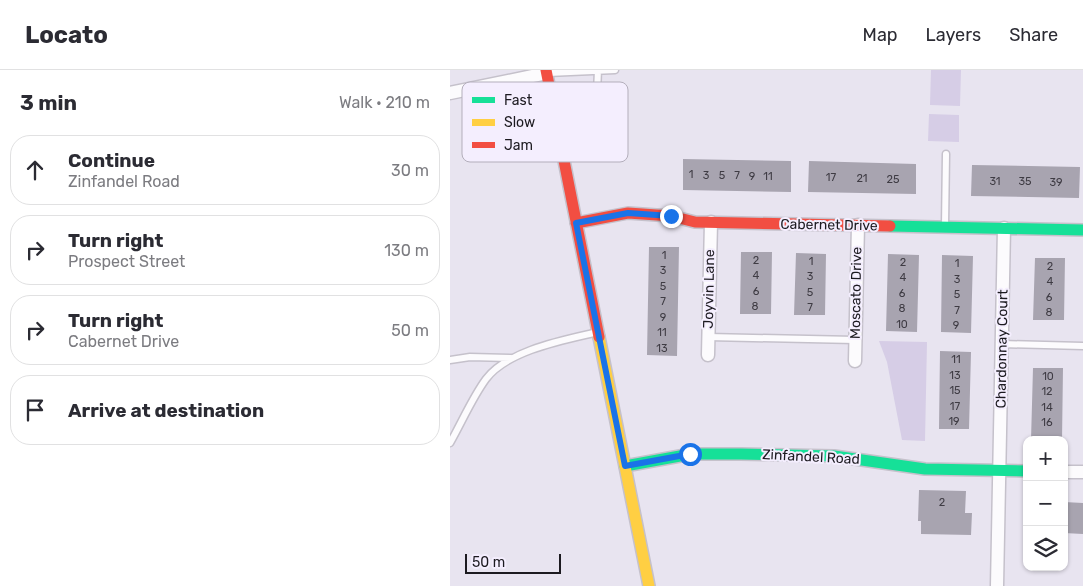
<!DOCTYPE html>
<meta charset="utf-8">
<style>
:root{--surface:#fff;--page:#f2f2f3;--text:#2b2b33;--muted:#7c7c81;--line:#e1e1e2}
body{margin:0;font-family:Rubik,sans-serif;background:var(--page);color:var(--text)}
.controls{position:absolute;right:15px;bottom:15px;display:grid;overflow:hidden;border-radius:10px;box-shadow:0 1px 4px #0004}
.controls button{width:45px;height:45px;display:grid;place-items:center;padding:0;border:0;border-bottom:1px solid var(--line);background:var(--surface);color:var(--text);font:25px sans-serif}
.scale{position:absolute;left:15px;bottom:12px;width:96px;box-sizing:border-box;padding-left:5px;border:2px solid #1c1a20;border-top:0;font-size:14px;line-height:18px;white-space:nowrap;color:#1c1a20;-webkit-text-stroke:4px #f4eefe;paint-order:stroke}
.stop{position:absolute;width:15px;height:15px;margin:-11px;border:4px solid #1a73e8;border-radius:50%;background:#fff}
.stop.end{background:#1a73e8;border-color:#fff;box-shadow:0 1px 5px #0008}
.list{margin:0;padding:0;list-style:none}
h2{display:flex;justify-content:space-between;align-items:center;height:65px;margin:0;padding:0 20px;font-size:21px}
h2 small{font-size:16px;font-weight:400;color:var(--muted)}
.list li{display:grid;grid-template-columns:32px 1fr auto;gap:15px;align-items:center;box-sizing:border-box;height:70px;margin:0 10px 10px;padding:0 10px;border:1px solid var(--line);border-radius:20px}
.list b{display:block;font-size:19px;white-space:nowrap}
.list p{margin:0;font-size:16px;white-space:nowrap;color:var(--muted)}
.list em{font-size:16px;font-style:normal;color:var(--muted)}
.icon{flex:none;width:28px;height:28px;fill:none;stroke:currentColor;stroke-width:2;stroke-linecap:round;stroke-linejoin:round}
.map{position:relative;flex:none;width:633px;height:516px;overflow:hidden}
header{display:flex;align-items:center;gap:30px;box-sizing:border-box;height:70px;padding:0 25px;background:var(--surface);border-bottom:1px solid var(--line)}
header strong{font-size:24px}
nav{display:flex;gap:28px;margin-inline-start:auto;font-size:18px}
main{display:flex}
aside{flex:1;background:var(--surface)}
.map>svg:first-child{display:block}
.green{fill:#d6cde6}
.building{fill:#a8a4b0}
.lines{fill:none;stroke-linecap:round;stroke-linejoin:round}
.lane-casing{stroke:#c5c1cb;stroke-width:9}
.street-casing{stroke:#c5c1cb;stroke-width:15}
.fast-casing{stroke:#c5c1cb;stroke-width:14}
.slow-casing{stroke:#c5c1cb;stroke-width:14}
.jam-casing{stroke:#c5c1cb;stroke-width:14}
.lane{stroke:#fcfbfd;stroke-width:6}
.street{stroke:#fcfbfd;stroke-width:12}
.fast{stroke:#16e098;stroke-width:11}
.slow{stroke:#ffcf43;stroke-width:11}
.jam{stroke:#f24e42;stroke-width:11}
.route{stroke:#1a73e8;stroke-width:6}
.labels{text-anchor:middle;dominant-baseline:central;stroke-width:4;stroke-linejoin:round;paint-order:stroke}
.number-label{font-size:11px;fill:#3f3c44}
.street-label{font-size:14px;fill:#1c1a20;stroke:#f4eefe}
.key{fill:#f4eefe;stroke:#b3aebb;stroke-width:1}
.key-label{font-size:14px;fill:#1c1a20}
</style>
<header>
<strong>Locato</strong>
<nav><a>Map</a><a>Layers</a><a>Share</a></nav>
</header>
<main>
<aside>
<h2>3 min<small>Walk · 210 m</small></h2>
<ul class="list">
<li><svg class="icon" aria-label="ahead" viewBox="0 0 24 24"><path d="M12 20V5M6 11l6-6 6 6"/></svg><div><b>Continue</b><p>Zinfandel Road</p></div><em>30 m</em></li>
<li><svg class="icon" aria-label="right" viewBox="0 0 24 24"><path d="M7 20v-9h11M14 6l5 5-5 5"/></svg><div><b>Turn right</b><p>Prospect Street</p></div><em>130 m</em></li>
<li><svg class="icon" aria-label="right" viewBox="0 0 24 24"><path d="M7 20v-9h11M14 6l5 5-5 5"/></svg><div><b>Turn right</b><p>Cabernet Drive</p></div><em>50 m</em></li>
<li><svg class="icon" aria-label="arrive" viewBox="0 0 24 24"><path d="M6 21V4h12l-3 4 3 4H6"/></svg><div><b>Arrive at destination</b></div></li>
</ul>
</aside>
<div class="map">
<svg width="633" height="516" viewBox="0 0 633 516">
<rect width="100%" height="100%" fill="#e8e4f0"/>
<path class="green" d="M481 0H511L510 36 480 35Z
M479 44 509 45V72L478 71Z
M429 271 477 272 475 371 452 370 437 292Z"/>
<path class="building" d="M233 89 341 91V122L233 120Z
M359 91 466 94V124L358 122Z
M522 95 630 97 629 128 521 126Z
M199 177H229L227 286 197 285Z
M291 182H322L321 244H290Z
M346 183 376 184 375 245H344Z
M438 184 469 185 467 262 436 261Z
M492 185 523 186 521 263 491 262Z
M585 188H615L614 250H583Z
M490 281 521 282 519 359H489Z
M583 298H613L612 370H581Z
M469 420 516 421 515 443H522L521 465 471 464V451H468Z
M614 432 633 433V464L614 463Z"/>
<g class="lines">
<g class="lane-casing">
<path id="lane" d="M98 3 165 0
M107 53C114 53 124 53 131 51 149 45 147 15 148 0
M495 156 496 84
M258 267 405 270
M552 274 633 276
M0 290 20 287 61 288
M0 373C12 352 22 328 36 309 58 280 114 270 148 262"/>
</g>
<g class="street-casing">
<path id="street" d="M0 23 97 3
M258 285 261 152
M405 291 408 155
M614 402H633
M547 516 554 158"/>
</g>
<g class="fast-casing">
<path id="fast" d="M440 156 633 160
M175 396 241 384H291L384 386 475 399 577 401"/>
</g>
<g class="slow-casing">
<path id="slow" d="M149 267 199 516"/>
</g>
<g class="jam-casing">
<path id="jam" d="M96 0 149 267
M126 153 178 143 221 146 245 152 440 156"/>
</g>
<use href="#lane" class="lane"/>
<use href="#street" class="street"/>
<use href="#fast" class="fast"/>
<use href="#slow" class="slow"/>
<use href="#jam" class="jam"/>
</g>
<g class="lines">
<path class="route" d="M221 146 178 143 126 153 175 396 240 384"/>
</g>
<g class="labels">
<g class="number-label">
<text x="241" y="104">1</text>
<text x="256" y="105">3</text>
<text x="272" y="105">5</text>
<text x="287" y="105">7</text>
<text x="302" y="106">9</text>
<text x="318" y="106">11</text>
<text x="381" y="107">17</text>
<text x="412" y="108">21</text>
<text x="443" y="109">25</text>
<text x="545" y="111">31</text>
<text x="575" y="111">35</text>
<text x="606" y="112">39</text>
<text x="214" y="185">1</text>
<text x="306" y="190">2</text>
<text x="361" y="191">1</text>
<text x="453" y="192">2</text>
<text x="507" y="193">1</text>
<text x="600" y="196">2</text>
<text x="213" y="200">3</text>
<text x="306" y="205">4</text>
<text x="360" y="206">3</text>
<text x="453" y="207">4</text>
<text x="507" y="209">3</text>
<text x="600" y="211">4</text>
<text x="213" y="216">5</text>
<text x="306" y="221">6</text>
<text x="360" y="222">5</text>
<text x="452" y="223">6</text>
<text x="507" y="224">5</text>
<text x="599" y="227">6</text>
<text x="213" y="231">7</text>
<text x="305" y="236">8</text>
<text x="360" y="237">7</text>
<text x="452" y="238">8</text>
<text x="507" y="240">7</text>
<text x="599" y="242">8</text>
<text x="213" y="247">9</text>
<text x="452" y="254">10</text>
<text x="506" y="255">9</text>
<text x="212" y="262">11</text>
<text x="212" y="278">13</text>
<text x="506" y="289">11</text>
<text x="505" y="305">13</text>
<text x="598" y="306">10</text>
<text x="505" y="320">15</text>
<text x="597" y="321">12</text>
<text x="505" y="336">17</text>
<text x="597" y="337">14</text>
<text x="504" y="351">19</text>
<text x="597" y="352">16</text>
<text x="492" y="432">2</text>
</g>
<g class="street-label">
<text transform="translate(379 155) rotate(1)">Cabernet Drive</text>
<text transform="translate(259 219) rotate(-89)">Joyvin Lane</text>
<text transform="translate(406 223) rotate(-89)">Moscato Drive</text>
<text transform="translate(552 279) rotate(-89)">Chardonnay Court</text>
<text transform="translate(361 387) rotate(3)">Zinfandel Road</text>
</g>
</g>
<rect x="12" y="12" width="166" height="80" rx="8" class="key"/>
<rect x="22" y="27" width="23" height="6" fill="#16e098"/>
<rect x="22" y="49" width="23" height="7" fill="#ffcf43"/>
<rect x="22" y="72" width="23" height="6" fill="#f24e42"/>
<g class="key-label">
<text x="54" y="35">Fast</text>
<text x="54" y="57">Slow</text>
<text x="54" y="80">Jam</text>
</g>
</svg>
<div class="controls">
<button>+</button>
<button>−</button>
<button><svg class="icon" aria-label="layers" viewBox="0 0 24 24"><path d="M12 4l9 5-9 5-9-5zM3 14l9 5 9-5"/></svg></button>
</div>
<div class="scale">50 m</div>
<div class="stop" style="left:240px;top:384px"></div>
<div class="stop end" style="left:221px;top:146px"></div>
</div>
</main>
